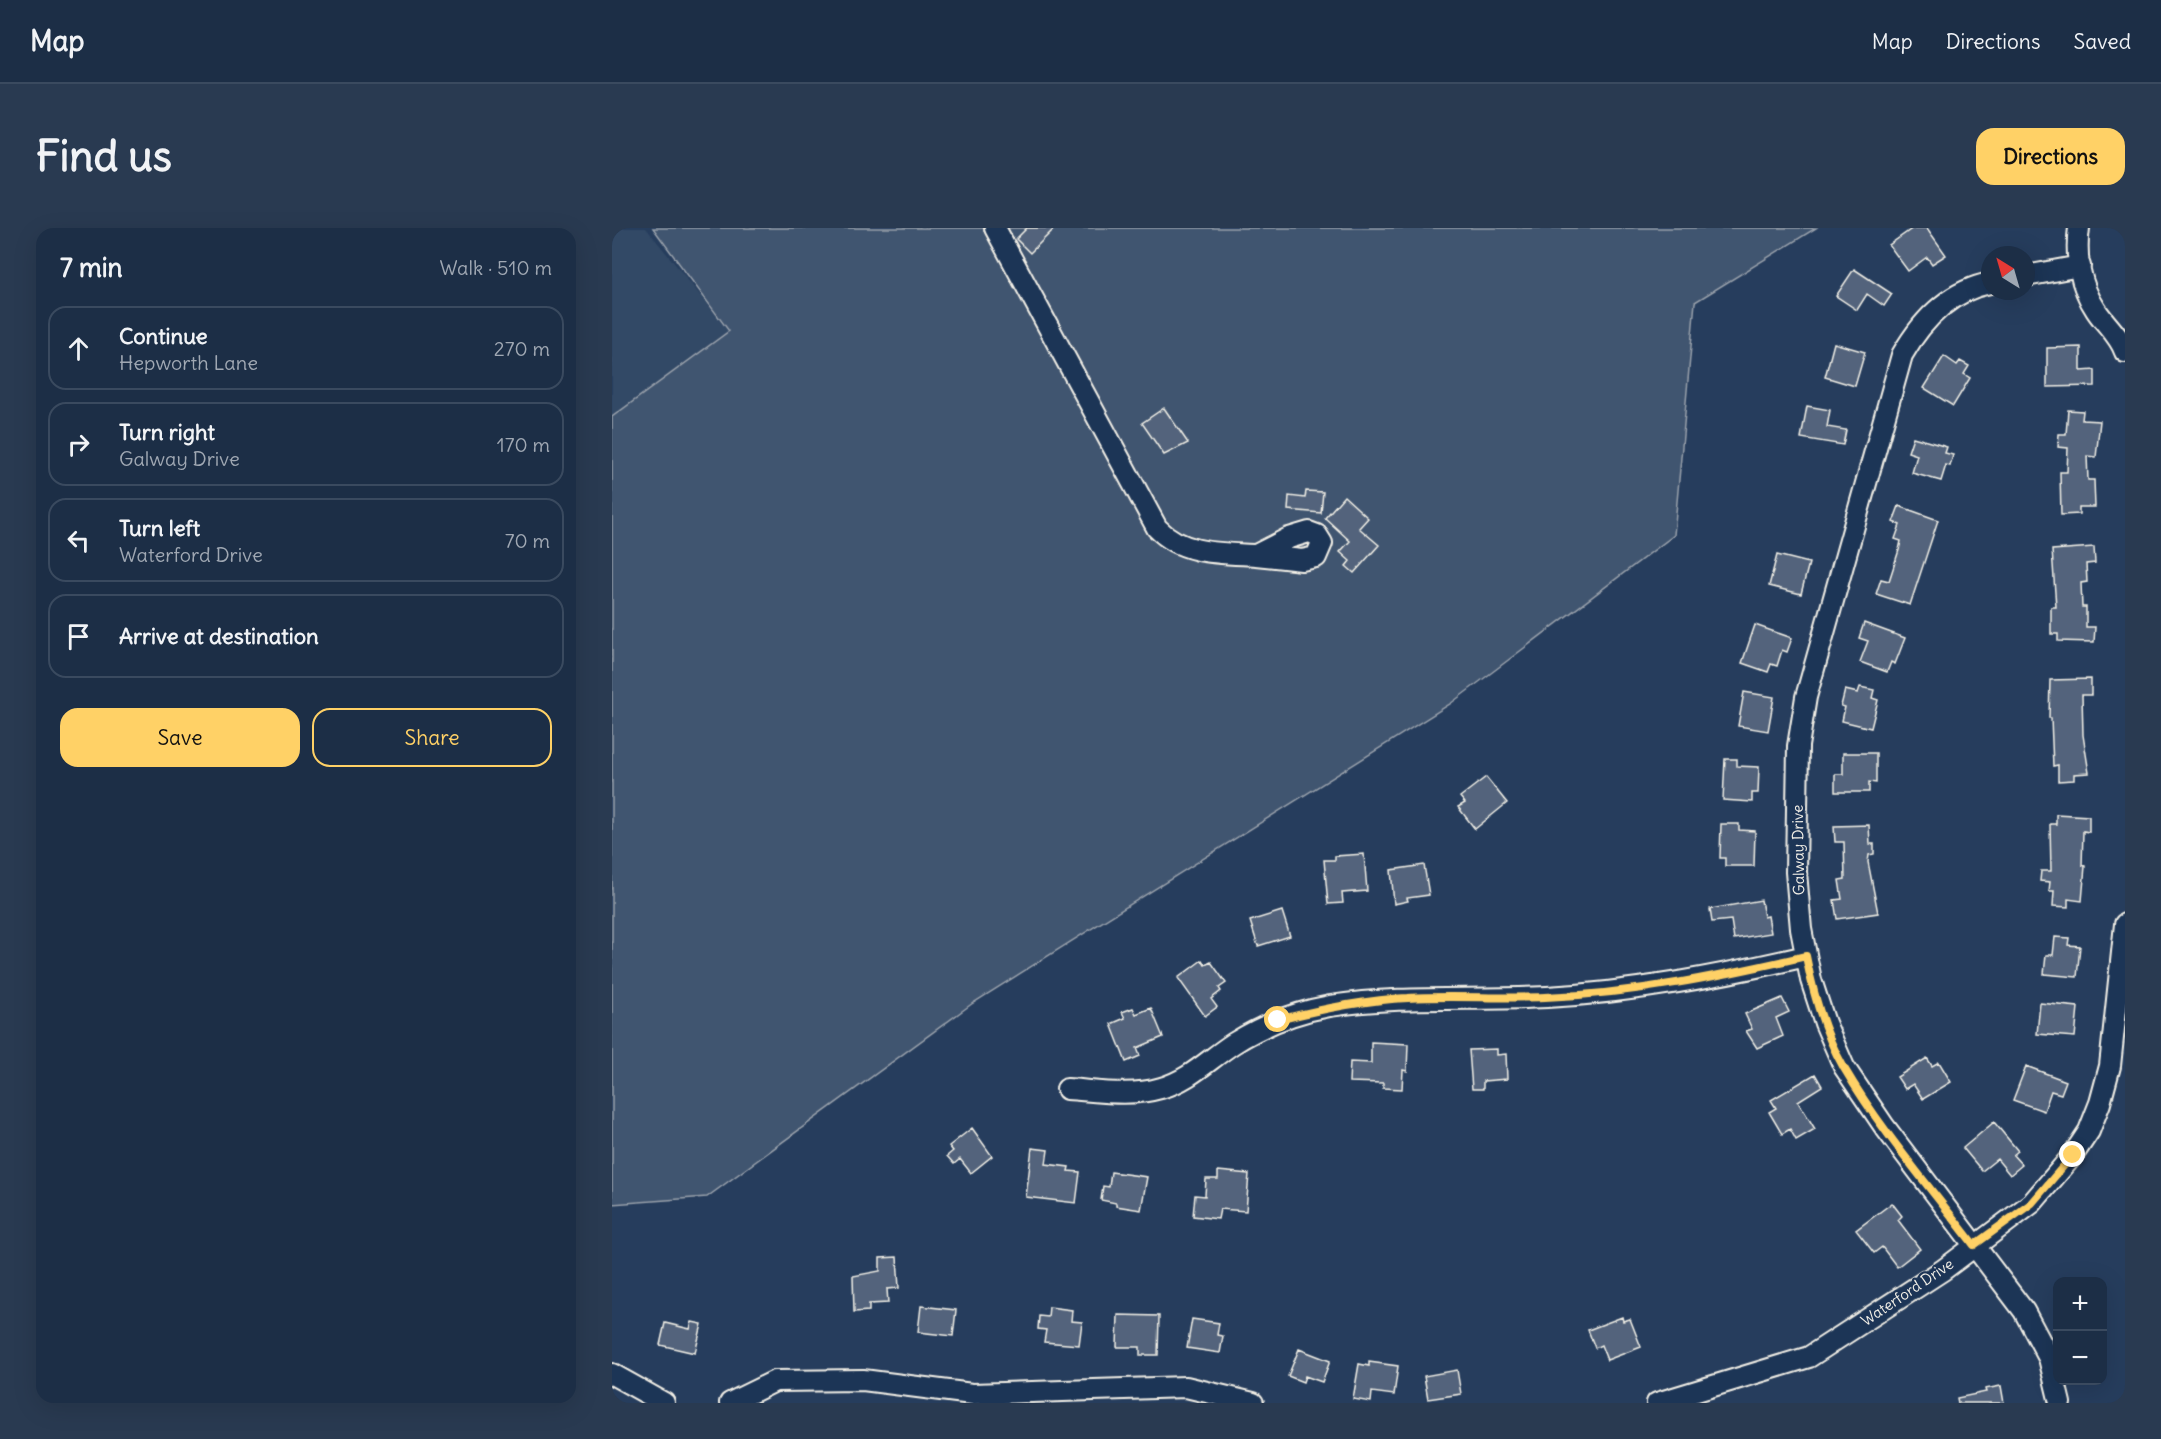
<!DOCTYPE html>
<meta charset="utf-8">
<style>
:root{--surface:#1c2e46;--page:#293a51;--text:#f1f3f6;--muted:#a0a8b3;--line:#3a4a5f;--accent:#ffd166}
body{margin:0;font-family:Delius,sans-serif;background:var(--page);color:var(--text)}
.controls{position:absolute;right:18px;bottom:18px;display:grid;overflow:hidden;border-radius:12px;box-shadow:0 6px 24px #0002}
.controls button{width:54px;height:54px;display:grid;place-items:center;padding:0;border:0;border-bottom:2px solid var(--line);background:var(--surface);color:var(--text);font:30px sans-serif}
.compass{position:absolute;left:1369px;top:18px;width:54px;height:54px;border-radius:50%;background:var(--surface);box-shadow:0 6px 24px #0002;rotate:323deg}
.stop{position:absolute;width:18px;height:18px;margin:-14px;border:4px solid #ffd166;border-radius:50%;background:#fff}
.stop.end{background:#ffd166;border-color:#fff;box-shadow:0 2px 6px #0008}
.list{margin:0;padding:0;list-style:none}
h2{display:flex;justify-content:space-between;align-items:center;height:78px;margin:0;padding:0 24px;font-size:26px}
h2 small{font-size:20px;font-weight:400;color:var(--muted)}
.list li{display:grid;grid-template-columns:39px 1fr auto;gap:18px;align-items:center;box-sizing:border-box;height:84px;margin:0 12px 12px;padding:0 12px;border:2px solid var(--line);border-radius:18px}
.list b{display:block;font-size:22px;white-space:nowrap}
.list p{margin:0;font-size:20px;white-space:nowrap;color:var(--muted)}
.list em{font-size:20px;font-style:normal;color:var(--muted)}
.actions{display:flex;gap:12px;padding:18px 24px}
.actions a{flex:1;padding:14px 0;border:2px solid var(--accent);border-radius:18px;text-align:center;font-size:21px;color:var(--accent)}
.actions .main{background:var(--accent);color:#111}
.icon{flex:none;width:33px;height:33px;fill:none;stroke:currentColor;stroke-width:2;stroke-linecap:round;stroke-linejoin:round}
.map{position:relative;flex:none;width:1513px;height:1175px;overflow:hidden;border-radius:18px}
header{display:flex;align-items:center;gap:36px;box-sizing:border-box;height:84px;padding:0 30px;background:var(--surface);border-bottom:2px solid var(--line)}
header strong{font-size:28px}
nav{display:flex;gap:33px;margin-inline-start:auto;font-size:21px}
.intro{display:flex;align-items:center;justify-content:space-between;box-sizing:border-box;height:144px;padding:0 36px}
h1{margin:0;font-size:42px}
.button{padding:15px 27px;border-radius:18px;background:var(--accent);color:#111;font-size:21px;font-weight:700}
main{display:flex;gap:36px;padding:0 36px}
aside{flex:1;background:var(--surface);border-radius:18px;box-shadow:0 6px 24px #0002}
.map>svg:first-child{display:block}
.built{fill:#334966}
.green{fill:#40546f;stroke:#9aa2ac;stroke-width:1.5}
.building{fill:#52647b;stroke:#f4f1e8;stroke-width:1.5}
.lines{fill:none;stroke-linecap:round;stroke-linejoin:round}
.minor-casing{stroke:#f4f1e8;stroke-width:24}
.minor{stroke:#1d3557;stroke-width:20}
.route{stroke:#ffd166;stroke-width:8}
.labels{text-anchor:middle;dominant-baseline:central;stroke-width:4.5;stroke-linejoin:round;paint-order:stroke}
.street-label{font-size:15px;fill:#f4f1e8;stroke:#1d3557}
</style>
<header>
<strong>Map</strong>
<nav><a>Map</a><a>Directions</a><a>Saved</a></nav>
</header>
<div class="intro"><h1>Find us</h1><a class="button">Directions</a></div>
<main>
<aside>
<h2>7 min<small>Walk · 510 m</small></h2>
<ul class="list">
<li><svg class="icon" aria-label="ahead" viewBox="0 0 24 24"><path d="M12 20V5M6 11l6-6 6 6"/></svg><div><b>Continue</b><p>Hepworth Lane</p></div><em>270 m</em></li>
<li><svg class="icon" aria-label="right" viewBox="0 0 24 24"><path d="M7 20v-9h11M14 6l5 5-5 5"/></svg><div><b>Turn right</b><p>Galway Drive</p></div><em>170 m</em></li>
<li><svg class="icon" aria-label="left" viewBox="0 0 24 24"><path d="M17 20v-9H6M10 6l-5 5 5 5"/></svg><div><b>Turn left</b><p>Waterford Drive</p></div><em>70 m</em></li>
<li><svg class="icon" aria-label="arrive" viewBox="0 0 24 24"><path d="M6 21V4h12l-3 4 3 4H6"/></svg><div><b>Arrive at destination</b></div></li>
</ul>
<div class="actions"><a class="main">Save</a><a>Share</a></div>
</aside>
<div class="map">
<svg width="1513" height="1175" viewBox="0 0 1513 1175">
<rect width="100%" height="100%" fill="#263d5d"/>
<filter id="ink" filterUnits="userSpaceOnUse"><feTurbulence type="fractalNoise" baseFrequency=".0167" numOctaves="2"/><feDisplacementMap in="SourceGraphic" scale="12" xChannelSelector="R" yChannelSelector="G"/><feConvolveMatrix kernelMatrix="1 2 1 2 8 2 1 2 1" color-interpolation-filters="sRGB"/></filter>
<g filter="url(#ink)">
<path class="built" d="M0 0H34L117 103 0 189Z"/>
<path class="green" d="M41 0H1204L1083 74 1062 307 838 476 361 775 95 969 0 976V189L117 103Z"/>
<path class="building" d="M415 0H443L418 25 404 11Z
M1301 0H1315L1334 27 1320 36 1315 29 1296 43 1277 17Z
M1242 41 1280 66 1272 78 1255 66 1245 82 1224 68Z
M1222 115 1253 124 1243 158 1213 149Z
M1469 119V143L1483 142V158L1435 159V120Z
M1332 128 1345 137 1348 133 1357 138 1352 146 1358 150 1341 178 1312 160Z
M1195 178 1218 182 1215 199 1234 202 1231 217 1189 210Z
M552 180 576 215 552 227 530 195Z
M1456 182 1471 183 1470 192 1488 193 1484 229 1475 228 1476 252H1482L1483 279H1467V286L1449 287 1448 244H1455L1456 220 1446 219 1447 206H1454Z
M1301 209 1335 219 1333 225 1341 227 1338 238 1334 237 1329 253 1300 245 1305 227 1296 224Z
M694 263 711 264 709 285 676 282 677 268 693 270Z
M732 268 756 290 747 300 767 317 742 345 734 338 738 333 728 324 738 313 713 290Z
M1287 278 1326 292 1298 377 1264 366 1269 351 1277 353 1287 322 1289 313 1283 311 1288 297 1281 294Z
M1482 319 1483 335 1474 336 1475 354 1469 355 1470 379H1474V399H1483L1482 414 1446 413V406H1439V379H1444L1440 322Z
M1165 327 1197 335 1189 366 1157 358Z
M1252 395 1293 410 1283 436 1279 434 1275 444 1248 434 1256 413 1247 410Z
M1143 397 1180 410 1175 424 1170 422 1165 438 1159 436 1156 444 1130 435Z
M1479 451V467H1470L1471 507 1477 545 1462 546V552L1446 553V537L1441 538 1439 490H1437L1438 452Z
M1248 459 1262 462 1260 470 1266 472 1259 500 1230 493 1233 479 1229 478 1233 462 1246 465Z
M1132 464 1162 469 1156 503 1126 498Z
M1231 525H1264V555L1257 554V564H1223V546H1231Z
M1113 531H1125V538L1147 539 1146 565H1140V574L1111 572Z
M874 549 895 575 863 601 846 579 853 575 848 569Z
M1444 586 1477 588V604L1471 603 1470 637 1473 638 1470 673 1456 671V679L1441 678 1442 663H1437L1438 654 1428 653 1429 643H1439L1438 596H1444Z
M1109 596H1127V602L1143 603 1142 638H1113V630H1108Z
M1257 597 1258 616H1262V626L1257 627 1256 634 1266 685 1225 691 1222 672 1230 671 1227 652 1233 651 1232 614H1223L1222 598Z
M752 626 755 663 730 665 731 675 716 676 712 632H723V628Z
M812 637 817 667 795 670 796 673 782 676 779 642Z
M1149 672 1152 689 1156 688 1159 705 1122 711 1119 692 1100 694 1098 681Z
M670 683 678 708 646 718 638 693Z
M1443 709 1457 710 1456 717 1468 718 1465 749 1432 746 1434 727H1441Z
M590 732 593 737 599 734 614 755 607 760 609 763 599 771 605 779 593 788 566 750Z
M1170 770 1177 784 1164 790 1171 808 1145 820 1134 803 1140 801 1133 786Z
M1428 775 1466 779 1463 809 1425 806Z
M521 780 524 786 539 780 551 809 525 820 528 828 514 834 499 796 513 790 510 784Z
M759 814 796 816 795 843 791 842 790 861 771 860V855L737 854 738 834 759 835Z
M885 821V827L894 826 895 851 871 853V861H860L857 822Z
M1315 830 1320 838 1327 834 1339 854 1311 871 1301 856 1293 861 1285 849Z
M1414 838 1454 853 1449 866 1439 863 1432 883 1401 872Z
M1203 846 1210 858 1186 873 1203 901 1184 912 1178 901 1170 906 1157 884 1164 880 1159 872Z
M1382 894 1406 923 1401 927 1410 937 1398 947 1385 931 1370 943 1351 920Z
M360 900 380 928 359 945 348 931 342 936 335 928 341 923 337 918Z
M420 920 436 922 434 936 457 939 456 943 468 944 464 975 414 969Z
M606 943 637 946 634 983 608 981 606 991 581 988 583 967 593 968 594 951H606Z
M499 944 535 949 529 982 504 978V975L489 972 491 958 497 959Z
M1280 975 1290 988 1286 992 1308 1021 1285 1039 1270 1019 1262 1025 1244 1002Z
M285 1029 287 1060 275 1061 276 1075 257 1076V1083L242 1084 241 1048 268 1043V1030Z
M309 1078 344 1082 341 1108 306 1104Z
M437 1079 460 1082 459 1093 470 1094 467 1117 432 1114 434 1102 426 1101 427 1088 436 1089Z
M506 1087 547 1088 546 1127H528V1119H505Z
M1010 1089 1011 1093 1018 1091 1029 1119 995 1132 989 1117 983 1120 976 1102Z
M580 1091 607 1095 605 1107 611 1108 608 1125 575 1120Z
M80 1094 90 1096 83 1125 48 1117 53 1095 78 1101Z
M687 1121 718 1133 710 1154 693 1148 691 1154 676 1148Z
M757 1134 786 1138 782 1167 760 1164 759 1174 741 1171 747 1136 757 1138Z
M845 1142 849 1166 816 1171 812 1148Z
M1389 1158 1392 1175H1346L1345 1170 1374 1164 1373 1161Z"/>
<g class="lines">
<g class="minor-casing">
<path id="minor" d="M383 0 545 300C571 327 609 325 644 327
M1467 0C1463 28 1468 58 1484 82 1493 96 1508 108 1513 124
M1414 48 1468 38
M1378 55C1337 63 1310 92 1290 127L1194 469 1186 518 1184 644 1189 701 1199 752 1213 795 1232 839 1272 898 1412 1083 1437 1130 1448 1175
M697 304 705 307 710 315 704 329 690 332 644 327 677 310Z
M455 861C486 863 518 869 549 860 578 852 597 831 622 815 651 797 684 784 718 778 791 767 862 773 935 769 1024 764 1108 748 1194 728
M0 1146 52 1175
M118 1175 163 1153 251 1152 360 1166 574 1159 641 1175
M1045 1175 1197 1129 1331 1042 1420 975 1461 927 1477 903 1488 875 1498 838 1513 696"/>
</g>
<use href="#minor" class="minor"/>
</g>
</g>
<g class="lines" filter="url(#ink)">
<path class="route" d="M666 792C709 781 751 772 796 770 841 767 887 771 933 769 1022 766 1108 748 1194 728 1201 765 1213 807 1232 840 1269 903 1318 959 1362 1017L1420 975 1461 927"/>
</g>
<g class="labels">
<g class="street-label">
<text transform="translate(1186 622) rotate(-91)">Galway Drive</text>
<text transform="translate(1295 1064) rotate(-34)">Waterford Drive</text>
</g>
</g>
</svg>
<div class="controls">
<button>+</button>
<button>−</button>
</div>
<svg class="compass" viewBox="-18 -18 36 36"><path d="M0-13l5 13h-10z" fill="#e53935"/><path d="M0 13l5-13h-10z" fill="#a0a8b3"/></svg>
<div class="stop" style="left:666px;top:792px"></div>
<div class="stop end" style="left:1461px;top:927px"></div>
</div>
</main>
